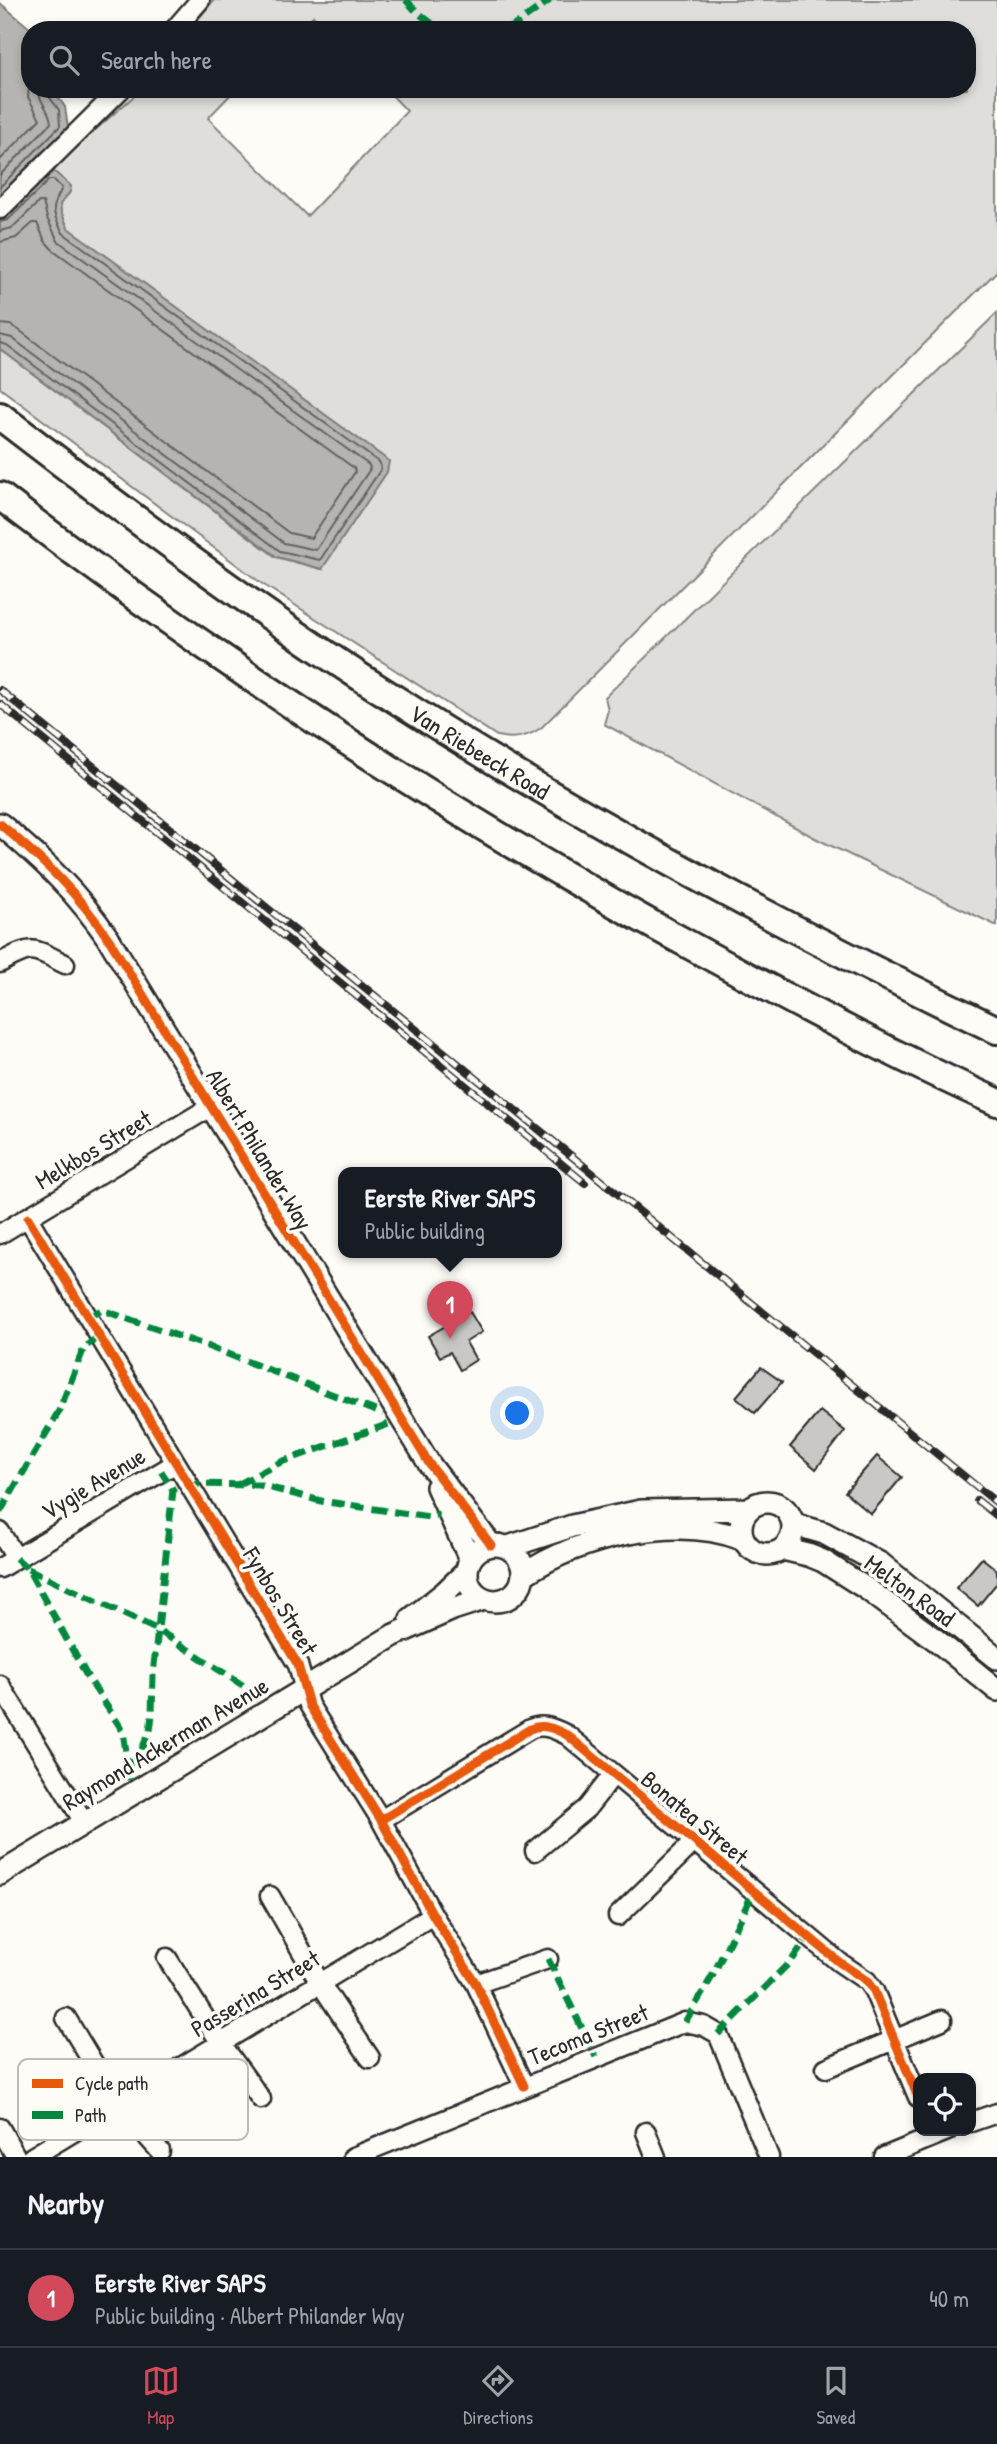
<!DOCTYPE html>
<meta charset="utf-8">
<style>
:root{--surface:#171b24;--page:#20242c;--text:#f1f3f6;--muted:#9ea1a6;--line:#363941;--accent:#d1495b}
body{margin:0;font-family:"Patrick Hand",sans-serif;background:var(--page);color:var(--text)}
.controls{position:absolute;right:21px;bottom:21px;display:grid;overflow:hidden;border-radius:14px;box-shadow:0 4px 10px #0003}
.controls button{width:63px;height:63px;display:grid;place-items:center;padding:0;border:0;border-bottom:2px solid var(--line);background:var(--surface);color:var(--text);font:35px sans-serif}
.you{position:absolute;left:518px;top:1414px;width:24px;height:24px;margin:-18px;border:5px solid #fff;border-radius:50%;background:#1a73e8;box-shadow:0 0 0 10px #1a73e833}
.badge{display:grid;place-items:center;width:46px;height:46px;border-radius:50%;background:var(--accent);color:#fff;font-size:23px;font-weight:700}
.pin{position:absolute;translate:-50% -58px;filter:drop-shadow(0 2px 4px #0008)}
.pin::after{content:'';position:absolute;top:37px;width:24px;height:21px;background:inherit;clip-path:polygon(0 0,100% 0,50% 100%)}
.popup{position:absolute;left:338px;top:1167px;width:224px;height:91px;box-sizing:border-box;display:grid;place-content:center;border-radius:14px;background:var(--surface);filter:drop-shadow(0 2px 5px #0005);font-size:23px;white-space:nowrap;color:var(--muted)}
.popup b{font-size:26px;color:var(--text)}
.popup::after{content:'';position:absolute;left:50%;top:100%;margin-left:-14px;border:14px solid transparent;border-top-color:var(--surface)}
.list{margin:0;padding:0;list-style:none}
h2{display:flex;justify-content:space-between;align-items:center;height:91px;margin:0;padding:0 28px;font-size:30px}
h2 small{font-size:23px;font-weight:400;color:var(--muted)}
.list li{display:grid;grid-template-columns:46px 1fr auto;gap:21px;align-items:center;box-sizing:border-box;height:98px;padding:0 28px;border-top:2px solid var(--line)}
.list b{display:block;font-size:26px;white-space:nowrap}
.list p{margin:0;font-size:23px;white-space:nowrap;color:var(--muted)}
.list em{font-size:23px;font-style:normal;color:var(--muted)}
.icon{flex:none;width:38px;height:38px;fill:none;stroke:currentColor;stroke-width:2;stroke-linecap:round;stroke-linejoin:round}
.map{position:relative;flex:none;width:997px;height:2157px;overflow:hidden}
.search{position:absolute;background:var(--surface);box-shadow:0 4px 10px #0003;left:21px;right:21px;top:21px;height:77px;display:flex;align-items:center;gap:18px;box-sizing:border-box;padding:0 24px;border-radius:28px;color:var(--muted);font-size:26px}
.sheet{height:189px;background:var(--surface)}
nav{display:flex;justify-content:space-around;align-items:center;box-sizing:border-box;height:98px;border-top:2px solid var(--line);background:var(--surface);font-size:19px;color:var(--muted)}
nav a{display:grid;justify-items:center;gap:4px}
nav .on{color:var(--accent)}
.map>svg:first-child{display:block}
.green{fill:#dfdeda;stroke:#858482;stroke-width:2}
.water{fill:#b5b4b1;stroke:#7e7d7b;stroke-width:2}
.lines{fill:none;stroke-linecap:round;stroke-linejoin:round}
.shore{stroke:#626261;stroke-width:2}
.building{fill:#c9c8c4;stroke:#2b2b2b;stroke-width:2}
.minor-casing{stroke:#2b2b2b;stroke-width:23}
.tertiary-casing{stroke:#2b2b2b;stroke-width:26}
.primary-casing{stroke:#2b2b2b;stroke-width:32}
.minor{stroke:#fdfcf7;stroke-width:18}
.tertiary{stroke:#fdfcf7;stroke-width:21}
.primary{stroke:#fdfcf7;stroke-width:26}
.rail-casing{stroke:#2b2b2b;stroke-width:8}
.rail{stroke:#fdfcf7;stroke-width:5;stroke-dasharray:16;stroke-linecap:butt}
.quiet{stroke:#00873e;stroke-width:7;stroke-dasharray:14 7;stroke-linecap:butt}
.cycleway-casing{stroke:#fdfcf7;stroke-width:13}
.cycleway{stroke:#e8590c;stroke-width:9}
.labels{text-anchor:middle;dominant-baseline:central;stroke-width:7;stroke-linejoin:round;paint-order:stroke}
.street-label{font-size:24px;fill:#2b2b2b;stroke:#fdfcf7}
.key{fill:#fdfcf7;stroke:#bebdba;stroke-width:2}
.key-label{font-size:19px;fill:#2b2b2b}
</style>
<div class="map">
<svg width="997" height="2157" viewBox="0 0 997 2157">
<rect width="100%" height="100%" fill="#fdfcf7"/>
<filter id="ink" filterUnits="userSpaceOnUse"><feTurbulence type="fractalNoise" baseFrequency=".0143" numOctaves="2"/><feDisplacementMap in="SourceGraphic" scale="14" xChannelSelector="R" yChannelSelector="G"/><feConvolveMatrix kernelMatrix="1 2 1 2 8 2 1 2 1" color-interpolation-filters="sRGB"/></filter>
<g filter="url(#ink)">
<path class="green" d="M214 0H997V271L541 728C528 737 513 740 497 736L261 583 0 388V349L276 557 322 569 68 228 61 212 60 204 70 192 51 169 142 89H236L208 118 307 216 407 111 386 89H967V30H327L313 16 299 30H189Z
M997 313V926L817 839 604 724 608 710 605 697Z"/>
<path class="water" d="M0 3 32 30H30V89H52L65 107 68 128 0 197Z
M51 169 71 186 70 192 60 204 61 212 68 228 389 461 387 472 322 569 277 557 0 349V218Z"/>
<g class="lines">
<path class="shore" d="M0 160 40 119 28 97 30 80
M0 175 51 123C50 109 39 103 38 89
M0 187 60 126 59 110 48 95 47 89
M0 222 8 220 49 180H54L62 188C51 209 51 211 63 233L380 463 381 469 320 560 280 551 7 345 0 343
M0 231 12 228 39 202H43L47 218 58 241 369 465 370 469 316 550 284 543 12 338 0 335
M0 242 16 238 33 223H37L45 241 52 249 354 468 355 472 311 538 289 533 19 330 10 325 0 324"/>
</g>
<path class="building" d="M470 1312 482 1332 466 1342 476 1360 460 1370 450 1352 440 1357 428 1336Z
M761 1367 782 1382 755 1413 736 1397Z
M820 1411 845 1431 816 1469 790 1447Z
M877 1456 902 1477 871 1514 845 1492Z
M982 1558 997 1570V1583L978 1606 956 1588Z"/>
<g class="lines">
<g class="minor-casing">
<path id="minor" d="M174 30 200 0
M0 209 121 89
M0 963C33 945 31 947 65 964
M28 1218 298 1665 309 1705 381 1820 433 1915 476 1984 524 2086
M0 1234 212 1106
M0 1532 16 1558
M0 1568 176 1463
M0 1685 84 1822
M381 1820 530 1729C543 1723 555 1729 567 1735L839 1962 867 1981 874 1991 918 2097
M535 1851 587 1808 613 1775
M270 1896 320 1983 370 2058
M618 1916 695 1841
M167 1958 220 2042 261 2099
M476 1984 548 1959
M66 2018 118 2104 160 2151
M826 2068 942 2020
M971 2122 997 2113
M0 2128 16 2157
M646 2132 656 2157
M32 2157 433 1915
M353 2157 685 2022 704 2026 718 2034 769 2157
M884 2157 947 2131"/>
</g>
<g class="tertiary-casing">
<path id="tertiary" d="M0 824C45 862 77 892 110 941L430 1465 491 1545
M437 1487 470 1559
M741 1528a26 26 0 1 1 52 0a26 26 0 1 1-52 0Z
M793 1524 824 1533 881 1564 997 1658
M467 1573a28 28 0 1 1 56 0a28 28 0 1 1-56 0Z
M508 1547 572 1526 641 1511 749 1509
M783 1549 808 1555 823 1561 867 1589 936 1640 997 1690
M523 1575C581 1537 675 1513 742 1539
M411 1619 444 1593 466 1572
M0 1874 394 1635 453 1609 484 1599"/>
</g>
<g class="primary-casing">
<g id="primary">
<path id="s1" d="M0 416C129 515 260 614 398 701 590 824 791 931 997 1030"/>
<path d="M0 496C222 667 457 819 704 953 800 1005 897 1057 997 1102"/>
</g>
</g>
<use href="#minor" class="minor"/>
<use href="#tertiary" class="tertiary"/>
<use href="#primary" class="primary"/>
<g class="rail-casing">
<path id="rail" d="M0 690 997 1503
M0 704 585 1183
M977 1500 997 1516"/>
</g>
<use href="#rail" class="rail"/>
<path class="quiet" d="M406 0 416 11 440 30
M508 30 550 0
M88 1317 102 1310 207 1346 383 1414
M186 1484 260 1485 321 1501 429 1517 439 1514
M239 1484 281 1462 389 1424
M0 1512 59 1411 84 1348 99 1336
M16 1558 28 1569 87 1676 123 1731 130 1780
M28 1569 158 1630 250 1690 260 1701
M129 1766 139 1756 150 1731 152 1715 153 1675 173 1490 161 1471
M548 1959 596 2057
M685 2022 713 1975 749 1901 756 1892
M718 2034 792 1960 809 1936"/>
<g class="cycleway-casing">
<path id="cycleway" d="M0 824C45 862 77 892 110 941L430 1465 491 1545
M28 1218 298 1665 309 1705 381 1820 433 1915 476 1984 524 2086
M381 1820 530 1729C543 1723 555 1729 567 1735L839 1962 867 1981 874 1991 918 2097"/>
</g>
<use href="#cycleway" class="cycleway"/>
</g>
</g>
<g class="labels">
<g class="street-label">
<text stroke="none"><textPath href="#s1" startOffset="586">Van Riebeeck Road</textPath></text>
<text transform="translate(93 1149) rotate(-31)">Melkbos Street</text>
<text transform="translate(260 1149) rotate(59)">Albert Philander Way</text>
<text transform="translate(93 1483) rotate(-31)">Vygie Avenue</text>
<text transform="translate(910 1590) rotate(36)">Melton Road</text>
<text transform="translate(281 1601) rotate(59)">Fynbos Street</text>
<text transform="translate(165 1743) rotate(-31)">Raymond Ackerman Avenue</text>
<text transform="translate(695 1817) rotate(40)">Bonatea Street</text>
<text transform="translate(255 1993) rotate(-31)">Passerina Street</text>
<text transform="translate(588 2034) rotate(-22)">Tecoma Street</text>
</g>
</g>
<rect x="18" y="2059" width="230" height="81" rx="10" class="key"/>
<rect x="32" y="2079" width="31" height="9" fill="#e8590c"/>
<rect x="32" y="2111" width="31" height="8" fill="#00873e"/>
<g class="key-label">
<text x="75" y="2090">Cycle path</text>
<text x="75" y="2122">Path</text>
</g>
</svg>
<div class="controls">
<button><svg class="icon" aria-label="locate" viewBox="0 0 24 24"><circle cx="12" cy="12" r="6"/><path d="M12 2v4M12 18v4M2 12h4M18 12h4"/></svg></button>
</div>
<div class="you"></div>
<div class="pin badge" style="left:450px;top:1339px">1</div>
<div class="popup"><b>Eerste River SAPS</b>Public building</div>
<div class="search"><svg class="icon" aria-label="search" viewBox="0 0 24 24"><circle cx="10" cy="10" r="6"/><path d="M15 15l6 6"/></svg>Search here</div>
</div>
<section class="sheet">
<h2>Nearby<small></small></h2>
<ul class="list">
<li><span class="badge">1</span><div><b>Eerste River SAPS</b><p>Public building · Albert Philander Way</p></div><em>40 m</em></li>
</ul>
</section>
<nav>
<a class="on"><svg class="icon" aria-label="map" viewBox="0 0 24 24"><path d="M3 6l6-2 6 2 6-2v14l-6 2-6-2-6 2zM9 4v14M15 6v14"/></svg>Map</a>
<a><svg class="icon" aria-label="directions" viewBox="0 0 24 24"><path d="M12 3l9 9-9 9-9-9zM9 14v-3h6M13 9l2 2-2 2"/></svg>Directions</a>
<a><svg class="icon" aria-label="saved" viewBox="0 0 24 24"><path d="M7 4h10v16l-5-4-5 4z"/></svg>Saved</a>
</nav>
